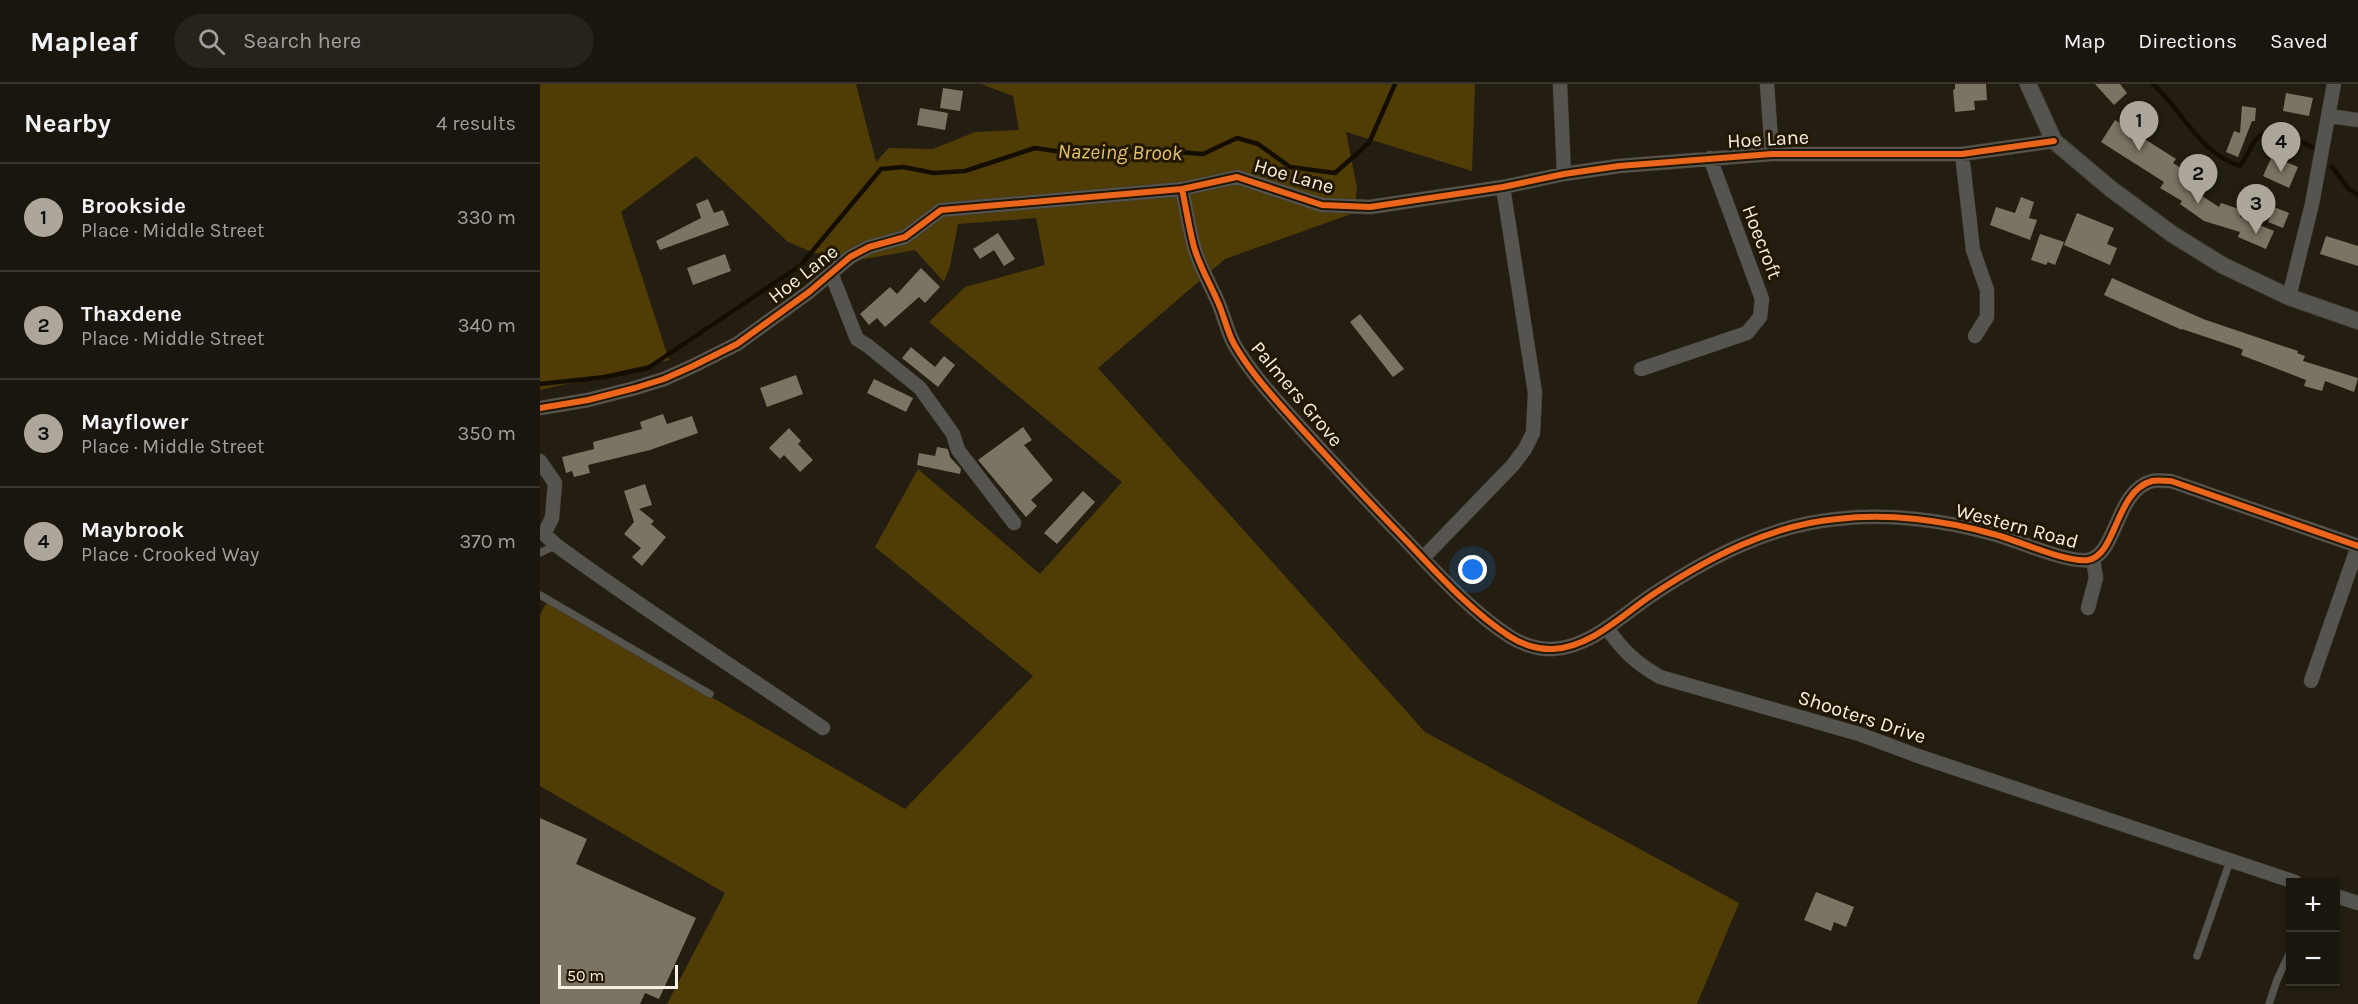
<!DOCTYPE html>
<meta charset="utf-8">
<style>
:root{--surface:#1a160d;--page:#27231b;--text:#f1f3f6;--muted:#9f9f9d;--line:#38352e;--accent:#ada69a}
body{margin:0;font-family:Karla,sans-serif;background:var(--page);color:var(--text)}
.controls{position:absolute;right:18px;bottom:18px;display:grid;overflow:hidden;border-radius:0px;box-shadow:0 2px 4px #0004}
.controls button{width:54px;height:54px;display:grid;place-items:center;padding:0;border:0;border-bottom:2px solid var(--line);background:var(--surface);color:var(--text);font:30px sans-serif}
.scale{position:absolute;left:18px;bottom:15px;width:120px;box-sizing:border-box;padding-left:6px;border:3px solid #f7f0e3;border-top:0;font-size:16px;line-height:21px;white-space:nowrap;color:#f7f0e3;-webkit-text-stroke:4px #211702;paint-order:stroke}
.you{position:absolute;left:933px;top:486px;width:21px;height:21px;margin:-15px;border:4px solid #fff;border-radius:50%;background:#1a73e8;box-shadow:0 0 0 9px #1a73e833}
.badge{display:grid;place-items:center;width:39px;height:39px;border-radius:50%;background:var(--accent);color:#111;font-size:20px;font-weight:700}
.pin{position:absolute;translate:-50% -50px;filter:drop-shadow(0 2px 3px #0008)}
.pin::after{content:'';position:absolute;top:32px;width:21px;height:18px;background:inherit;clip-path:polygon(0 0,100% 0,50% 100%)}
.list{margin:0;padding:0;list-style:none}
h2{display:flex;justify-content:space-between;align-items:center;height:78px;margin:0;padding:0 24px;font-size:26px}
h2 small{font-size:20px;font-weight:400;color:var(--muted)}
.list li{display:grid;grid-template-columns:39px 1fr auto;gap:18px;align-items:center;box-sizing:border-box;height:108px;padding:0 24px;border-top:2px solid var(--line)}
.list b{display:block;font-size:22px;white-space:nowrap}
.list p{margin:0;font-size:20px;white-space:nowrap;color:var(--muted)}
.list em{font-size:20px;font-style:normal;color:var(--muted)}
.icon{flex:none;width:33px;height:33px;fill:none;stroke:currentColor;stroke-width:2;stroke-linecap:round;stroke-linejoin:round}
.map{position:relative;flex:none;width:1818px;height:920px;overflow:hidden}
header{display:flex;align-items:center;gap:36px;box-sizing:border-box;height:84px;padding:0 30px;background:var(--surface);border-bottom:2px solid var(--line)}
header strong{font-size:28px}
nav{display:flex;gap:33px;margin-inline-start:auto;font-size:21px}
.search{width:420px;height:54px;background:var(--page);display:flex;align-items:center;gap:15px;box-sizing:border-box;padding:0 21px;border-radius:33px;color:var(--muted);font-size:22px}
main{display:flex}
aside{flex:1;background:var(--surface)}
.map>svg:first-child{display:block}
.green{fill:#503d06}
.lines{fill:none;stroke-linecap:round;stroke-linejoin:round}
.stream{stroke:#140d02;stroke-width:4.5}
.building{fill:#7c7462}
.service-casing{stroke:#3f3b30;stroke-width:8}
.minor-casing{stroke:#3f3b30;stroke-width:15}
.tertiary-casing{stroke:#3f3b30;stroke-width:18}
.service{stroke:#55544e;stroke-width:7}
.minor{stroke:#55544e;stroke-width:14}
.tertiary{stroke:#55544e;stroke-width:16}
.cycleway-casing{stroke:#211702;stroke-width:10}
.cycleway{stroke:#eb651d;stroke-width:6}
.labels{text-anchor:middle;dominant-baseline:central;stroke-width:6;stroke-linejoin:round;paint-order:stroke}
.street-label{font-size:20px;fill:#f7f0e3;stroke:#211702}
.water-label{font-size:21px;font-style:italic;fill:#e5c16a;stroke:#211702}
</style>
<header>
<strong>Mapleaf</strong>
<div class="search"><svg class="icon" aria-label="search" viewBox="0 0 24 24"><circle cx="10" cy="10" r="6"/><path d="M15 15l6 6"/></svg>Search here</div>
<nav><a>Map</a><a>Directions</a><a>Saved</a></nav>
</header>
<main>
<aside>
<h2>Nearby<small>4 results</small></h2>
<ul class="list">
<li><span class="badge">1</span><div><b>Brookside</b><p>Place · Middle Street</p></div><em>330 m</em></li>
<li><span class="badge">2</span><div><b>Thaxdene</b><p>Place · Middle Street</p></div><em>340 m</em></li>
<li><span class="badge">3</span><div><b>Mayflower</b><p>Place · Middle Street</p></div><em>350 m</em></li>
<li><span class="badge">4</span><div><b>Maybrook</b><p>Place · Crooked Way</p></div><em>370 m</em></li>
</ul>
</aside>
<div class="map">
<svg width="1818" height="920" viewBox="0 0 1818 920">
<rect width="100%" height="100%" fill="#231e11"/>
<path class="green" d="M0 0H316L336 78 349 64 393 65 435 48 479 46 473 12 441 0H935L932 87 806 48 817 104 814 129 685 175 558 284 885 648 1199 819 1157 920H127L185 809 0 702V531L7 518 365 725 493 592 335 463 378 385 500 490 582 398 389 238 425 203 505 181 496 134 418 140 410 182 404 198 375 166 325 175 274 169 248 158 156 72 81 128 129 276 0 306Z"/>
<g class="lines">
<path class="stream" d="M1613 0C1643 27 1659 69 1700 82 1706 74 1709 66 1714 58 1726 37 1759 57 1774 64
M1792 83 1809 105 1818 111
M0 300 65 293 108 284 260 182 341 85 363 83 394 89 425 87 495 64 542 71 611 66 663 70 697 54 718 60 750 83 795 89 829 59 855 0"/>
</g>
<path class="building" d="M1415 0H1446L1447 16 1434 17 1435 26 1415 28 1413 6 1415 5Z
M1555 0H1580L1587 9 1574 21Z
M403 4 423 7 420 27 400 24Z
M1746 9 1773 14 1769 32 1743 27Z
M1702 22 1716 24 1715 37H1712L1698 73 1686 68 1694 47 1700 49Z
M380 24 408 29 405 46 377 41Z
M1575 36 1636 75 1633 79 1655 93 1648 103 1679 123 1681 119 1702 126 1700 133 1734 147 1726 165 1698 153 1700 148 1664 137 1640 120 1642 117 1620 104 1624 98 1561 58Z
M1732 72 1758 83 1749 104 1723 92Z
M1481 113 1494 118 1489 134 1497 136 1490 156 1450 141 1456 123 1475 129Z
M168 115 174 129 183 126 189 141 120 166 116 157 161 134 156 120Z
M1734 123 1749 129 1743 144 1728 138Z
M1537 129 1574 144 1567 160 1577 164 1570 181 1524 161Z
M458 149 475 175 464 182 454 166 440 175 433 165Z
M1500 150 1524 158 1515 181 1508 178 1506 181 1491 176Z
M1786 152 1818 162V182L1780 170Z
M185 170 191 187 153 201 147 184Z
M381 184 400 203 385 219 379 213 345 243 337 234 329 241 320 230 350 203 357 210Z
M1572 194 1663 235 1758 267 1757 269 1765 272 1763 277 1818 294 1814 308 1785 297 1782 307 1764 302 1766 296 1701 271 1703 266 1699 264 1642 245V246L1564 211Z
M820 230 864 285 853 293 810 238Z
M371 263 395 283 404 272 415 281 398 303 362 274Z
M256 291 263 310 227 323 220 304Z
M334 295 373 314 366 328 327 309Z
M123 330 127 340 152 332 158 349 110 366 48 381 50 389 34 393 32 387 26 389 22 373 54 365 53 358 102 345 100 338Z
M483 343 492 356 484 361 513 396 491 416 497 422 486 433 438 376Z
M249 344 261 357 258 360 273 376 260 388 244 371 240 375 229 364Z
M397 363 408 365 410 373 421 385 420 390 377 381 379 369 395 372Z
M105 400 112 421 99 425 114 437 111 440 126 453 102 482 92 473 101 464 84 450 94 438 84 407Z
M543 407 555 418 517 460 504 449Z
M0 734 47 755 36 780 156 834 119 915 105 909 100 920H0Z
M1276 808 1314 823 1306 843 1294 838 1291 847 1264 836Z"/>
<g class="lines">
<g class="service-casing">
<path id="service" d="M0 469 16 461
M0 511 170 610
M1657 872 1690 777
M1729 920 1737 896 1750 868"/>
</g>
<g class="minor-casing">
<path id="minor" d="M1020 0 1024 90
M1227 0 1232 70
M1790 32 1818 36
M1422 70 1433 166 1447 206V233L1435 252
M642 105C646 124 649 144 654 163 660 184 672 203 680 223 685 236 688 249 694 260 712 291 736 316 760 343 791 377 822 411 854 444 890 481 926 524 969 552 981 560 998 566 1013 565 1052 563 1084 529 1115 509 1170 473 1231 441 1297 435 1348 429 1404 436 1453 450 1477 456 1526 479 1548 476 1577 471 1575 407 1612 397 1617 396 1625 397 1631 397L1818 462
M291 189 317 255 328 262 380 304 413 350 418 366 474 439
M1749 213 1772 120 1794 0
M1101 285 1207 249 1220 233 1222 215 1170 74
M0 324 48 316 95 304 124 295 153 282 197 260 269 208 310 173 329 163 365 153 401 126 642 105 697 93 782 121 830 123 963 103 1024 90 1079 82 1232 70H1422L1514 57
M0 377 15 399 12 434 4 450 16 461C103 525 194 583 283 644
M883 474 973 381 985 365 993 349 995 309 963 103
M1548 524 1556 494 1553 475
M1067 544C1083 567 1096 579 1120 593L1319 650 1381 673 1755 798
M1771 597 1818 462
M1796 812 1818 819"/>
</g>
<g class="tertiary-casing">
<path id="tertiary" d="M1488 0 1514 57 1571 105 1632 150 1682 181 1749 213 1818 237"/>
</g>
<use href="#service" class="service"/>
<use href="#minor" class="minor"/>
<use href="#tertiary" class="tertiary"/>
<g class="cycleway-casing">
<path id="cycleway" d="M642 105C646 124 649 144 654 163 660 184 672 203 680 223 685 236 688 249 694 260 712 291 736 316 760 343 791 377 822 411 854 444 890 481 926 524 969 552 981 560 998 566 1013 565 1052 563 1084 529 1115 509 1170 473 1231 441 1297 435 1348 429 1404 436 1453 450 1477 456 1526 479 1548 476 1577 471 1575 407 1612 397 1617 396 1625 397 1631 397L1818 462
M0 324 48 316 95 304 124 295 153 282 197 260 269 208 310 173 329 163 365 153 401 126 642 105 697 93 782 121 830 123 963 103 1024 90 1079 82 1232 70H1422L1514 57"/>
</g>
<use href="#cycleway" class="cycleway"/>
</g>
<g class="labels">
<g class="street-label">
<text transform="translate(1228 55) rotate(-3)">Hoe Lane</text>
<text transform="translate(754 92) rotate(16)">Hoe Lane</text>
<text transform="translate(1222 158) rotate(69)">Hoecroft</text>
<text transform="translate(263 190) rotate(-38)">Hoe Lane</text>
<text transform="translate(757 310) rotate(50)">Palmers Grove</text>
<text transform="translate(1477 442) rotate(15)">Western Road</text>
<text transform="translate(1322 633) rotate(18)">Shooters Drive</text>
</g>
<g class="water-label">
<text transform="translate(580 68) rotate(1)">Nazeing Brook</text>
</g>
</g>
</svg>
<div class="controls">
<button>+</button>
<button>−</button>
</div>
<div class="scale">50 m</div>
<div class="you"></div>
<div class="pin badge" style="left:1599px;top:67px">1</div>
<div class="pin badge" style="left:1658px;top:120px">2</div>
<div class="pin badge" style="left:1716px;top:150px">3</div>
<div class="pin badge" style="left:1741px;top:88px">4</div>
</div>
</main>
